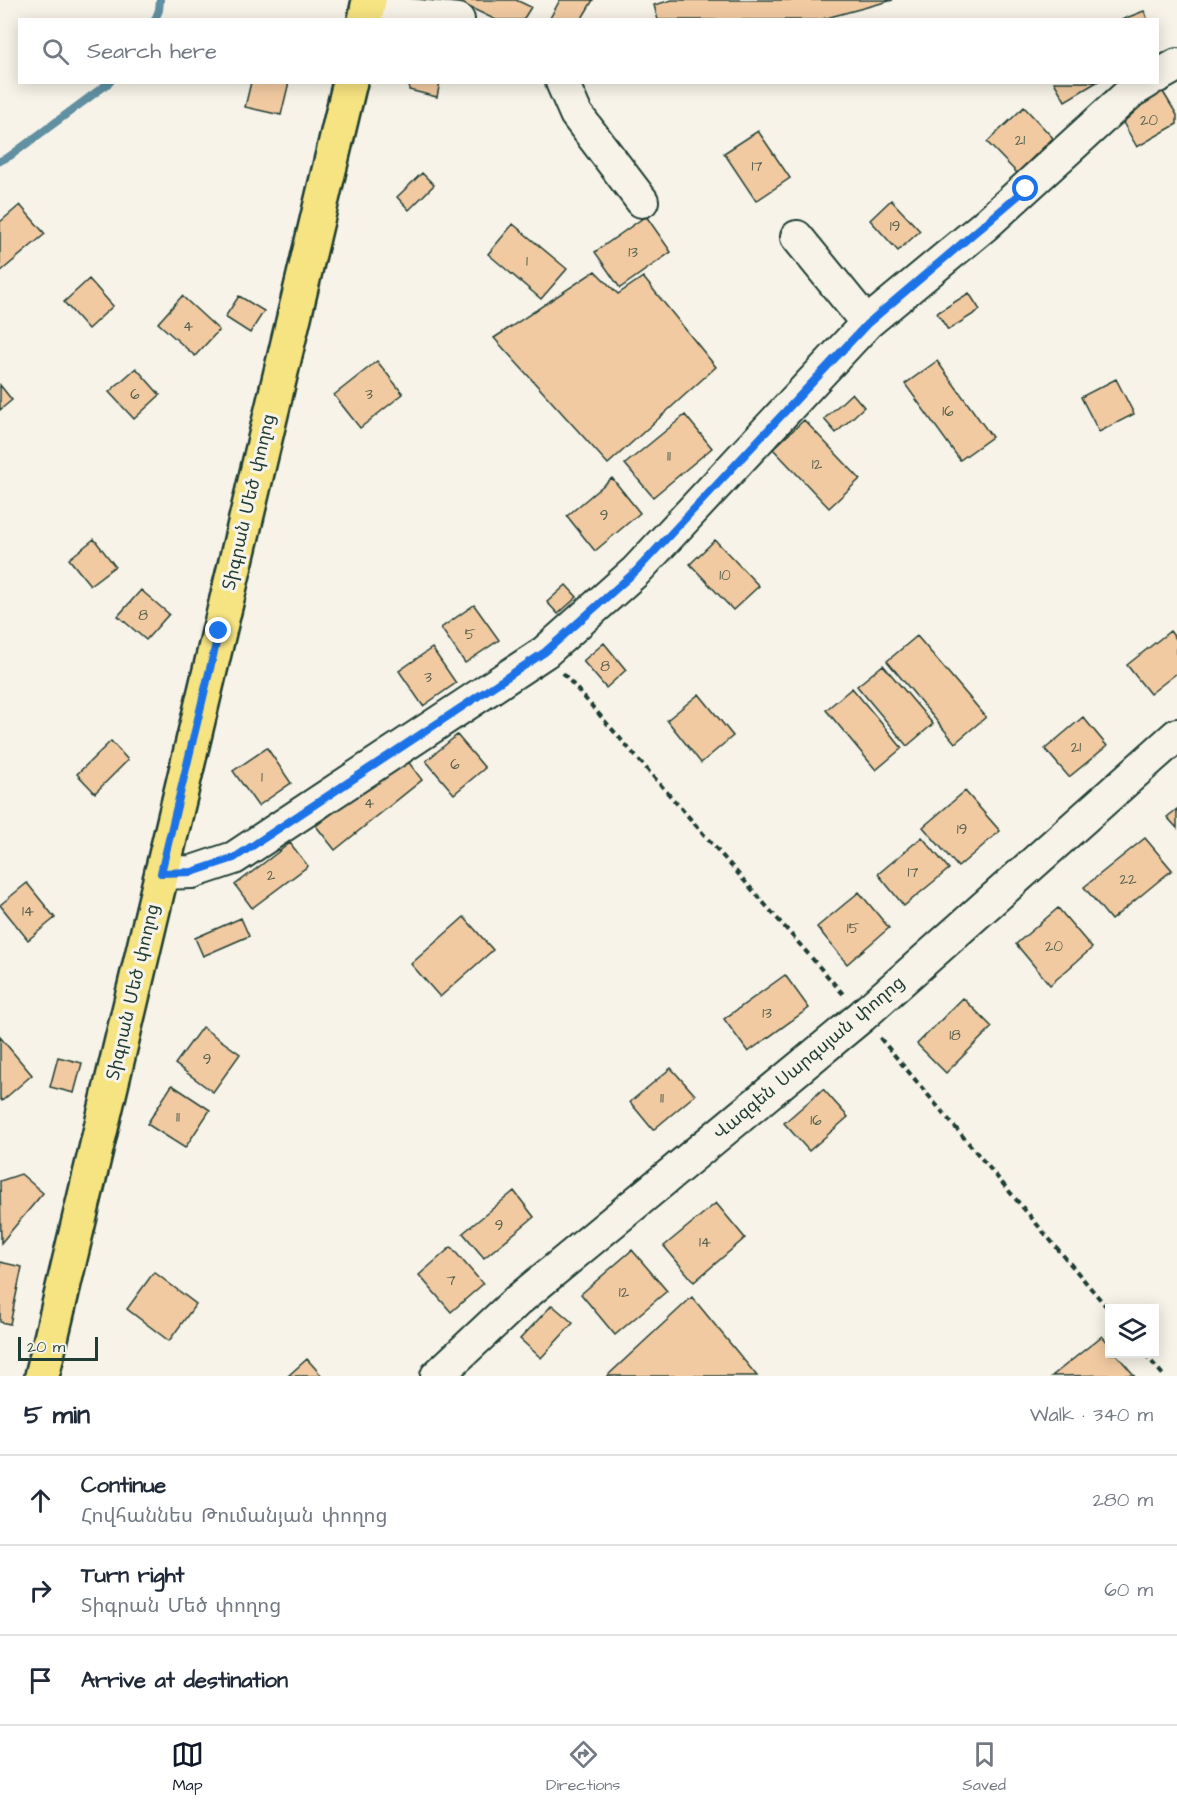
<!DOCTYPE html>
<meta charset="utf-8">
<style>
:root{--surface:#fff;--page:#f6f6f7;--text:#1f2937;--muted:#747a83;--line:#e0e1e3;--accent:#111827}
body{margin:0;font-family:"Architects Daughter","Noto Sans Armenian",sans-serif;background:var(--page);color:var(--text)}
.controls{position:absolute;right:18px;bottom:18px;display:grid;overflow:hidden;border-radius:0px;box-shadow:0 3px 15px #0003}
.controls button{width:54px;height:54px;display:grid;place-items:center;padding:0;border:0;border-bottom:2px solid var(--line);background:var(--surface);color:var(--text);font:30px sans-serif}
.scale{position:absolute;left:18px;bottom:15px;width:80px;box-sizing:border-box;padding-left:6px;border:3px solid #1f3d34;border-top:0;font-size:16px;line-height:21px;white-space:nowrap;color:#1f3d34;-webkit-text-stroke:4px #f7f3e8;paint-order:stroke}
.stop{position:absolute;width:18px;height:18px;margin:-14px;border:4px solid #1a73e8;border-radius:50%;background:#fff}
.stop.end{background:#1a73e8;border-color:#fff;box-shadow:0 2px 6px #0008}
.list{margin:0;padding:0;list-style:none}
h2{display:flex;justify-content:space-between;align-items:center;height:78px;margin:0;padding:0 24px;font-size:26px}
h2 small{font-size:20px;font-weight:400;color:var(--muted)}
.list li{display:grid;grid-template-columns:39px 1fr auto;gap:18px;align-items:center;box-sizing:border-box;height:90px;padding:0 24px;border-top:2px solid var(--line)}
.list b{display:block;font-size:22px;white-space:nowrap}
.list p{margin:0;font-size:20px;white-space:nowrap;color:var(--muted)}
.list em{font-size:20px;font-style:normal;color:var(--muted)}
.icon{flex:none;width:33px;height:33px;fill:none;stroke:currentColor;stroke-width:2;stroke-linecap:round;stroke-linejoin:round}
.map{position:relative;flex:none;width:1177px;height:1376px;overflow:hidden}
.search{position:absolute;background:var(--surface);box-shadow:0 3px 15px #0003;left:18px;right:18px;top:18px;height:66px;display:flex;align-items:center;gap:15px;box-sizing:border-box;padding:0 21px;border-radius:0px;color:var(--muted);font-size:22px}
.sheet{height:348px;background:var(--surface)}
nav{display:flex;justify-content:space-around;align-items:center;box-sizing:border-box;height:84px;border-top:2px solid var(--line);background:var(--surface);font-size:16px;color:var(--muted)}
nav a{display:grid;justify-items:center;gap:3px}
nav .on{color:var(--accent)}
.map>svg:first-child{display:block}
.lines{fill:none;stroke-linecap:round;stroke-linejoin:round}
.stream{stroke:#6090a2;stroke-width:8}
.building{fill:#f1caa1;stroke:#1f3d34;stroke-width:1.5}
.minor-casing{stroke:#1f3d34;stroke-width:36}
.major-casing{stroke:#1f3d34;stroke-width:38}
.path{stroke:#1f3d34;stroke-width:4;stroke-dasharray:6 4.5;stroke-linecap:butt}
.minor{stroke:#f7f3e8;stroke-width:32}
.major{stroke:#f6e381;stroke-width:33}
.route{stroke:#1a73e8;stroke-width:8}
.labels{text-anchor:middle;dominant-baseline:central;stroke-width:6;stroke-linejoin:round;paint-order:stroke}
.number-label{font-size:15px;fill:#54604f}
.street-label{font-size:18px;fill:#1f3d34;stroke:#f7f3e8}
</style>
<div class="map">
<svg width="1177" height="1376" viewBox="0 0 1177 1376">
<rect width="100%" height="100%" fill="#f7f3e8"/>
<filter id="ink" filterUnits="userSpaceOnUse"><feTurbulence type="fractalNoise" baseFrequency=".0167" numOctaves="2"/><feDisplacementMap in="SourceGraphic" scale="12" xChannelSelector="R" yChannelSelector="G"/><feConvolveMatrix kernelMatrix="1 2 1 2 8 2 1 2 1" color-interpolation-filters="sRGB"/></filter>
<g filter="url(#ink)">
<g class="lines">
<path class="stream" d="M155 20 159 10 160 0
M0 161 10 156 110 82"/>
</g>
<path class="building" d="M407 0H516L531 7 523 20H496L467 6Z
M560 0H593L581 20H549Z
M672 0H893L819 20H658L654 5Z
M1144 11 1148 20H1121Z
M251 82H289L281 115 245 107Z
M410 82H440L437 97 409 90Z
M1054 82H1097L1065 101Z
M1160 87 1177 115V124L1137 147 1117 112Z
M1024 107 1053 138 1017 173 987 142Z
M758 131 790 178 756 201 724 153Z
M422 173 434 185 409 210 397 197Z
M891 200 920 231 898 251 870 220Z
M20 205 45 234 0 272V222Z
M646 216 671 252 620 288 595 252Z
M513 224 567 269 541 299 488 254Z
M595 271 618 294 643 277 716 367 608 464 494 338Z
M89 279 113 306 88 329 64 302Z
M969 293 980 310 948 330 937 313Z
M182 296 219 330 195 356 158 323Z
M239 296 264 311 250 333 225 317Z
M377 361 403 394 360 428 334 395Z
M937 361 992 437 960 460 905 384Z
M136 368 160 395 134 419 109 392Z
M1116 379 1134 414 1099 432 1081 397Z
M0 385 12 400 0 410Z
M852 393 864 407 836 433 824 419Z
M685 415 712 448 653 497 625 464Z
M804 420 860 479 829 508 773 449Z
M612 478 640 513 595 551 567 516Z
M94 539 115 566 90 585 69 559Z
M715 540 759 586 733 610 690 564Z
M566 585 577 597 558 614 547 602Z
M141 590 169 614 146 640 118 616Z
M474 605 499 640 465 663 441 628Z
M1170 631 1177 640V673L1150 694 1127 665Z
M917 636 986 717 955 743 887 661Z
M604 643 626 670 606 688 583 661Z
M432 648 456 683 423 706 399 671Z
M883 665 933 724 907 746 857 686Z
M852 688 902 748 876 770 826 710Z
M699 694 733 736 701 763 667 720Z
M1083 717 1107 746 1069 777 1045 749Z
M457 735 485 768 454 794 426 761Z
M111 741 128 760 95 793 77 774Z
M267 748 291 783 258 806 233 771Z
M404 756 422 780 335 850 316 826Z
M965 791 1000 831 958 867 923 827Z
M1177 809V828L1167 817Z
M922 837 949 869 904 906 878 874Z
M1145 838 1172 870 1111 920 1084 887Z
M290 843 308 866 252 908 235 885Z
M27 883 55 918 28 940 0 905Z
M859 892 889 928 847 964 817 927Z
M1058 908 1092 948 1050 985 1016 944Z
M464 917 493 950 440 997 411 964Z
M241 918 249 936 203 956 195 938Z
M785 975 809 1008 748 1052 724 1019Z
M963 998 992 1027 946 1073 917 1044Z
M202 1027 240 1054 213 1092 175 1064Z
M0 1037 32 1075 2 1101 0 1098Z
M58 1057 82 1063 74 1093 50 1087Z
M671 1068 695 1095 653 1130 630 1102Z
M172 1085 210 1110 185 1148 147 1124Z
M823 1089 848 1117 809 1151 784 1123Z
M21 1174 43 1193 1 1243 0 1181Z
M514 1191 534 1217 484 1258 463 1233Z
M716 1203 745 1238 694 1282 664 1246Z
M451 1247 483 1284 451 1312 419 1275Z
M632 1250 667 1291 615 1335 581 1294Z
M0 1262 22 1267 10 1324 0 1322Z
M154 1272 196 1304 169 1341 127 1309Z
M692 1297 757 1376H607Z
M552 1305 573 1323 541 1358 520 1339Z
M1102 1336 1110 1345V1354H1116L1134 1375 1052 1376Z
M307 1359 322 1376H288Z"/>
<g class="lines">
<g class="minor-casing">
<path id="minor" d="M367 11 458 20
M1158 76 1177 65
M562 82 576 114 642 201
M797 237 867 323
M161 873 192 872 234 858 545 652 636 571 867 323 984 226 1132 91 1147 82
M437 1376 517 1301 862 1016 1177 735"/>
</g>
<g class="major-casing">
<path id="major" d="M365 20 369 0
M42 1376 350 82"/>
</g>
<path class="path" d="M563 673 844 995
M880 1038 1110 1311
M1145 1354 1164 1376"/>
<use href="#minor" class="minor"/>
<use href="#major" class="major"/>
</g>
</g>
<g class="lines" filter="url(#ink)">
<path class="route" d="M219 631 161 873 192 872 234 858 545 652 636 571 867 324 1026 189"/>
</g>
<g class="labels">
<g class="number-label">
<text x="1149" y="120">20</text>
<text x="1020" y="140">21</text>
<text x="757" y="166">17</text>
<text x="895" y="226">19</text>
<text x="633" y="252">13</text>
<text x="527" y="261">1</text>
<text x="188" y="326">4</text>
<text x="135" y="394">6</text>
<text x="369" y="394">3</text>
<text x="948" y="411">16</text>
<text x="669" y="456">11</text>
<text x="817" y="464">12</text>
<text x="604" y="515">9</text>
<text x="725" y="575">10</text>
<text x="143" y="615">8</text>
<text x="470" y="634">5</text>
<text x="605" y="666">8</text>
<text x="428" y="677">3</text>
<text x="1076" y="747">21</text>
<text x="455" y="764">6</text>
<text x="262" y="777">1</text>
<text x="369" y="803">4</text>
<text x="962" y="829">19</text>
<text x="913" y="872">17</text>
<text x="271" y="875">2</text>
<text x="1128" y="879">22</text>
<text x="28" y="911">14</text>
<text x="853" y="928">15</text>
<text x="1054" y="946">20</text>
<text x="767" y="1013">13</text>
<text x="955" y="1035">18</text>
<text x="207" y="1059">9</text>
<text x="662" y="1098">11</text>
<text x="178" y="1117">11</text>
<text x="816" y="1120">16</text>
<text x="499" y="1225">9</text>
<text x="705" y="1242">14</text>
<text x="451" y="1280">7</text>
<text x="624" y="1292">12</text>
</g>
<g class="street-label">
<text transform="translate(249 502) rotate(-77)">Տիգրան Մեծ փողոց</text>
<text transform="translate(133 992) rotate(-77)">Տիգրան Մեծ փողոց</text>
<text transform="translate(809 1058) rotate(-40)">Վազգեն Սարգսյան փողոց</text>
</g>
</g>
</svg>
<div class="controls">
<button><svg class="icon" aria-label="layers" viewBox="0 0 24 24"><path d="M12 4l9 5-9 5-9-5zM3 14l9 5 9-5"/></svg></button>
</div>
<div class="scale">20 m</div>
<div class="stop" style="left:1026px;top:189px"></div>
<div class="stop end" style="left:219px;top:631px"></div>
<div class="search"><svg class="icon" aria-label="search" viewBox="0 0 24 24"><circle cx="10" cy="10" r="6"/><path d="M15 15l6 6"/></svg>Search here</div>
</div>
<section class="sheet">
<h2>5 min<small>Walk · 340 m</small></h2>
<ul class="list">
<li><svg class="icon" aria-label="ahead" viewBox="0 0 24 24"><path d="M12 20V5M6 11l6-6 6 6"/></svg><div><b>Continue</b><p>Հովհաննես Թումանյան փողոց</p></div><em>280 m</em></li>
<li><svg class="icon" aria-label="right" viewBox="0 0 24 24"><path d="M7 20v-9h11M14 6l5 5-5 5"/></svg><div><b>Turn right</b><p>Տիգրան Մեծ փողոց</p></div><em>60 m</em></li>
<li><svg class="icon" aria-label="arrive" viewBox="0 0 24 24"><path d="M6 21V4h12l-3 4 3 4H6"/></svg><div><b>Arrive at destination</b></div></li>
</ul>
</section>
<nav>
<a class="on"><svg class="icon" aria-label="map" viewBox="0 0 24 24"><path d="M3 6l6-2 6 2 6-2v14l-6 2-6-2-6 2zM9 4v14M15 6v14"/></svg>Map</a>
<a><svg class="icon" aria-label="directions" viewBox="0 0 24 24"><path d="M12 3l9 9-9 9-9-9zM9 14v-3h6M13 9l2 2-2 2"/></svg>Directions</a>
<a><svg class="icon" aria-label="saved" viewBox="0 0 24 24"><path d="M7 4h10v16l-5-4-5 4z"/></svg>Saved</a>
</nav>
